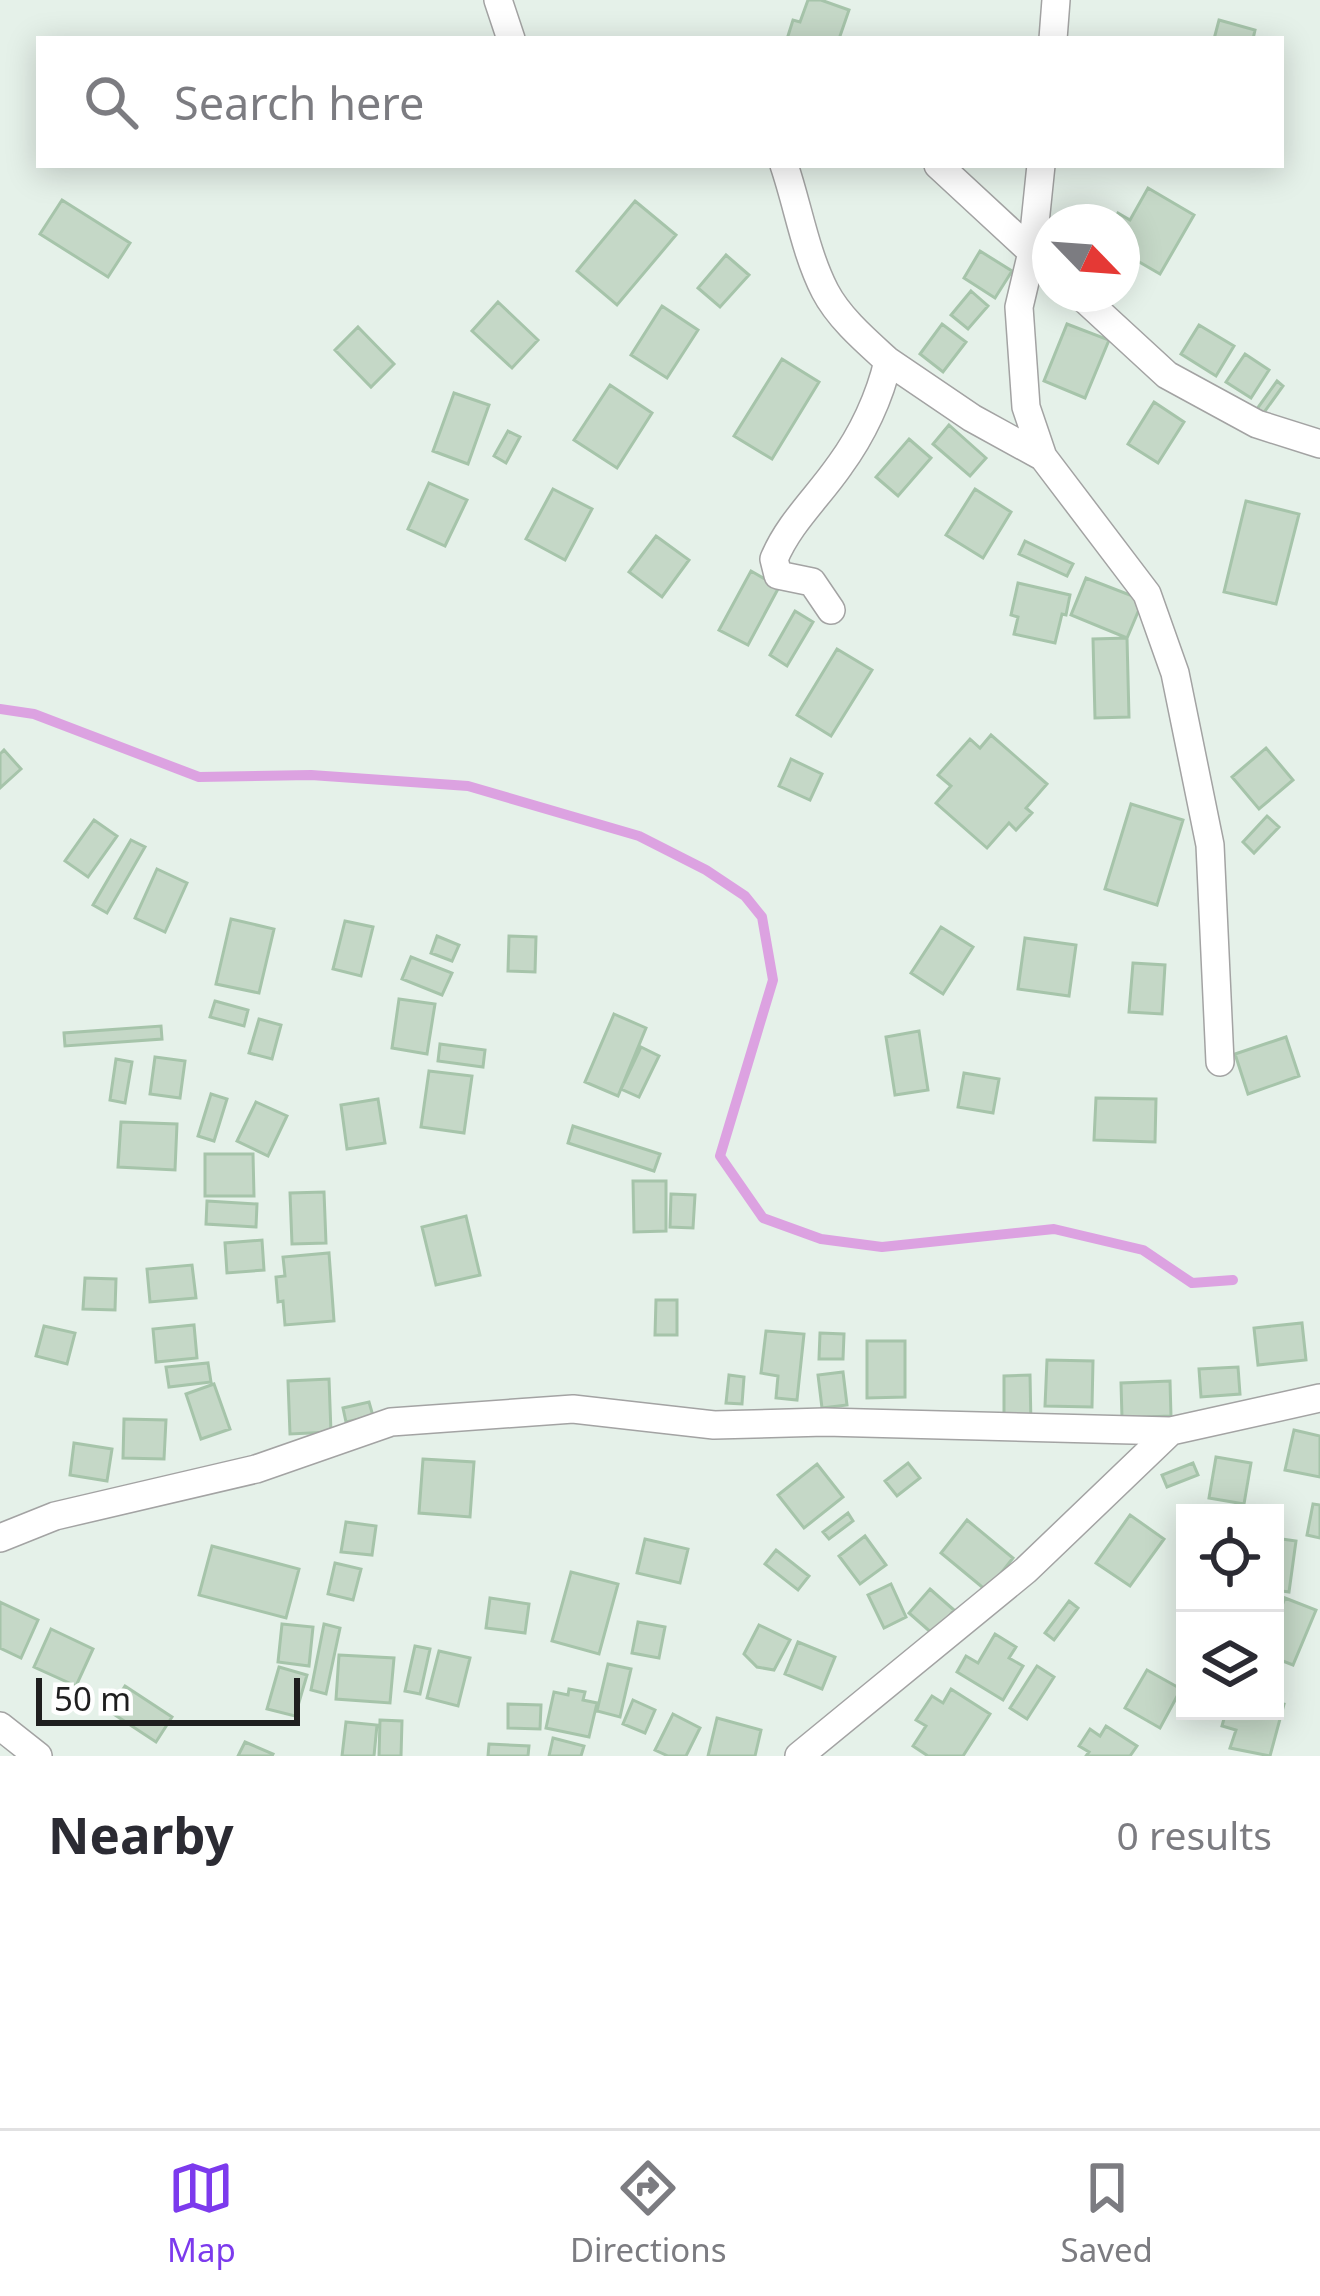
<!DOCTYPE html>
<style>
:root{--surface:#fff;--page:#f2f2f3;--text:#2b2b33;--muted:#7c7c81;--line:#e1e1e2;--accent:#7c3aed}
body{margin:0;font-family:"Noto Sans",sans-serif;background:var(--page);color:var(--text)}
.controls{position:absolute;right:36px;bottom:36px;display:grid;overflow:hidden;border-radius:0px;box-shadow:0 6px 30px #0003}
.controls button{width:108px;height:108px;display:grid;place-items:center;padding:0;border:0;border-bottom:3px solid var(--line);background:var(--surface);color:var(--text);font:60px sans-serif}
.compass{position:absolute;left:1032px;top:204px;width:108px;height:108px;border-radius:50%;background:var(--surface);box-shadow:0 6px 30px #0003;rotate:115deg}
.scale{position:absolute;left:36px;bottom:30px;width:264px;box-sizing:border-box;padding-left:12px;border:6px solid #1f1f1f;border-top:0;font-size:33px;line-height:42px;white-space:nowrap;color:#1f1f1f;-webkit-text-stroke:9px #fff;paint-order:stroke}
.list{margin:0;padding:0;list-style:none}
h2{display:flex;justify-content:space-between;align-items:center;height:156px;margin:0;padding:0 48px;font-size:51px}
h2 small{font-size:39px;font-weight:400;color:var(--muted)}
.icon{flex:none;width:66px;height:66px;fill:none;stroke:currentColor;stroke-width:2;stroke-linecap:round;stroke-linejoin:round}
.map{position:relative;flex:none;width:1320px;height:1756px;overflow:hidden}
.search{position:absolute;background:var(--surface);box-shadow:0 6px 30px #0003;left:36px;right:36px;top:36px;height:132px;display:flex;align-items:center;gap:30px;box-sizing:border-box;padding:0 42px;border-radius:0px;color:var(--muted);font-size:45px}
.sheet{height:372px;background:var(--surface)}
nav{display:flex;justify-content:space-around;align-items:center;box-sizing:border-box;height:168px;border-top:3px solid var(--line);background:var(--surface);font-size:33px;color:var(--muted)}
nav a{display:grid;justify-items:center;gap:6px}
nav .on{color:var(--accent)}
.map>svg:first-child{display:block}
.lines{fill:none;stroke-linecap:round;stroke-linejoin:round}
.stream{stroke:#dca2e1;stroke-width:10}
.building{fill:#c5d8c7;stroke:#a6c4aa;stroke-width:3}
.minor-casing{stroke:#a3a3a3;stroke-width:30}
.minor{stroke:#fff;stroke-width:27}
</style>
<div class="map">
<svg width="1320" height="1756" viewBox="0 0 1320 1756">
<rect width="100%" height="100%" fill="#e5f1e9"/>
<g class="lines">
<path class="stream" d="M0 709 34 714 199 777 311 775 468 786 639 836 706 870 745 896 762 917 773 980 720 1156 763 1218 821 1239 882 1247 1054 1229 1143 1250 1192 1283 1233 1280"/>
</g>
<path class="building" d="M808 0H821L849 10 839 39H787L793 20 800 22Z
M1219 20 1255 30 1253 39H1214Z
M1148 188 1194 215 1160 274 1122 252V222H1113L1118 213 1130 220Z
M62 200 130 243 108 277 40 234Z
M635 201 676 235 617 305 577 271Z
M980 251 1012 271 995 298 964 278Z
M726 255 749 275 720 307 698 288Z
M971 291 988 306 968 329 951 315Z
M498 302 538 340 512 368 472 331Z
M662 306 698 330 667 378 631 355Z
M942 324 966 342 943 372 920 354Z
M1067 324 1109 340 1085 398 1044 381Z
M1199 325 1234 346 1216 376 1181 354Z
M358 327 394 364 371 387 335 350Z
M1245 354 1269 370 1251 398 1226 382Z
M782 359 819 382 772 459 734 436Z
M1277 381 1283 386 1260 418 1254 413Z
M610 385 652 413 617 468 574 440Z
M454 393 489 405 468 464 433 451Z
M1154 402 1184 422 1158 463 1128 444Z
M949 425 986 458 970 476 933 444Z
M508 431 520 437 506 463 494 456Z
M909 439 931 458 898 496 876 477Z
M429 483 467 500 445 546 408 529Z
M553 489 592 509 565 560 526 539Z
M975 489 1011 512 983 558 946 535Z
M1246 501 1299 514 1276 604 1224 592Z
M656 536 689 560 662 597 629 572Z
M1025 541 1073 564 1067 576 1019 554Z
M751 571 779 587 748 645 719 630Z
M1086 578 1143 600 1127 638 1071 615Z
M1018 583 1070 595 1066 615 1062 614 1055 643 1014 634 1018 617 1011 615Z
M795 611 813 622 787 666 770 655Z
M1127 638 1129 717 1095 718 1093 639Z
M837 649 872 670 831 736 797 715Z
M991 735 1047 784 1026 808 1032 813 1016 830 1009 823 987 848 936 803 951 786 938 775 970 739 980 748Z
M1266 748 1293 780 1259 809 1232 777Z
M4 750 21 769 0 788V754Z
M791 759 822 774 810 800 779 786Z
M1131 804 1183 820 1157 905 1105 889Z
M1267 816 1279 827 1254 853 1243 842Z
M94 820 117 836 88 877 65 861Z
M131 840 145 847 107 913 93 905Z
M157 869 187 883 165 932 135 918Z
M231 919 274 929 259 993 216 984Z
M345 921 373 927 361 976 333 969Z
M941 927 973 947 943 994 911 973Z
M437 936 459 945 452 961 431 953Z
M509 936 536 937 535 972 508 971Z
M1025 938 1076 945 1069 996 1018 989Z
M411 957 452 973 442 995 402 979Z
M1133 963 1165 965 1162 1014 1129 1012Z
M399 999 435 1004 427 1054 392 1048Z
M215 1001 248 1010 244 1026 210 1017Z
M614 1014 646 1028 618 1096 585 1082Z
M259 1019 281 1025 272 1059 249 1053Z
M161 1026 162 1039 65 1046 64 1033Z
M919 1031 928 1090 895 1095 886 1037Z
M1286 1037 1299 1076 1248 1094 1235 1054Z
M440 1044 485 1050 483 1067 438 1061Z
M641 1047 659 1056 639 1097 621 1089Z
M155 1057 185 1061 180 1098 150 1094Z
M116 1059 132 1062 125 1103 110 1100Z
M429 1071 472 1076 464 1133 421 1127Z
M964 1073 999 1079 993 1113 958 1107Z
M211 1094 227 1099 214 1141 198 1136Z
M1096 1098 1156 1099 1155 1142 1094 1140Z
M378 1099 385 1143 347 1149 341 1105Z
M256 1102 287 1116 268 1156 237 1141Z
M121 1122 177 1124 175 1170 118 1167Z
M573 1126 660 1154 654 1171 568 1143Z
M205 1154H253L254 1196H205Z
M633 1181H666V1231L634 1232Z
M324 1192 326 1243 292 1244 290 1193Z
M671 1194 695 1195 693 1228 670 1227Z
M207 1201 257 1204 256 1227 206 1224Z
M466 1216 480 1275 436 1285 422 1227Z
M262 1240 264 1270 227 1273 225 1243Z
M329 1253 334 1321 285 1325 283 1301 278 1302 276 1277 285 1276 283 1257Z
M192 1265 196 1298 150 1302 147 1269Z
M85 1278 116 1279 115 1310 83 1309Z
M656 1300H677V1335H655Z
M1302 1323 1306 1360 1258 1365 1254 1328Z
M194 1325 197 1358 156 1362 153 1329Z
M44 1326 75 1333 67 1364 36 1356Z
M766 1331 804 1334 797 1400 776 1398 778 1376 761 1373Z
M820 1333 844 1334 843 1359H819Z
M867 1341H905V1397L867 1398Z
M1047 1360 1093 1361 1092 1407 1045 1406Z
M208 1363 211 1382 169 1387 166 1367Z
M1238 1367 1240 1394 1201 1397 1199 1369Z
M843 1372 847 1405 822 1408 818 1375Z
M729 1375 744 1377 742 1404 726 1403Z
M1030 1375 1031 1425H1004V1376Z
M329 1379 331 1432 290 1434 288 1381Z
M1170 1381 1171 1416 1122 1418 1121 1383Z
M214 1384 230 1429 201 1439 186 1394Z
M369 1402 373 1416 346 1422 343 1408Z
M124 1419 166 1420 164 1459 123 1458Z
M1294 1430 1320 1436V1477L1285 1470Z
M74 1443 112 1449 107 1481 70 1475Z
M1216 1457 1251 1463 1244 1504 1209 1498Z
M423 1459 474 1462 470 1517 419 1513Z
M908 1463 920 1478 897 1496 885 1481Z
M1193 1463 1198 1475 1167 1487 1162 1475Z
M817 1464 843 1497 804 1528 778 1495Z
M1313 1504 1320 1505V1538L1307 1535Z
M848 1513 853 1521 829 1539 823 1532Z
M1130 1515 1164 1539 1130 1586 1096 1563Z
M967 1520 1013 1558 987 1591 941 1553Z
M346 1522 376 1526 372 1555 341 1552Z
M865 1536 886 1565 860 1584 839 1556Z
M1275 1538 1296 1541 1289 1592 1275 1590Z
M645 1539 688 1549 680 1583 637 1573Z
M212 1546 299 1569 286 1618 199 1595Z
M776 1550 809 1576 798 1590 765 1564Z
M335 1563 361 1569 353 1600 328 1594Z
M571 1572 618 1584 599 1654 552 1641Z
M891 1584 906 1617 884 1628 868 1595Z
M930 1589 954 1610 934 1635 909 1613Z
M490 1598 529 1604 525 1633 486 1628Z
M1285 1598 1316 1610 1293 1665 1275 1658V1624Z
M1069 1601 1078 1608 1054 1640 1045 1633Z
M0 1602 38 1620 21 1658 0 1648Z
M638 1622 665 1627 659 1658 632 1653Z
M282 1624 313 1627 309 1666 278 1662Z
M324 1624 340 1628 326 1694 311 1690Z
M759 1625 790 1640 774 1670 757 1667 744 1654Z
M51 1629 93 1649 76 1686 34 1667Z
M995 1634 1016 1647 1009 1658 1023 1666 1003 1700 957 1672 966 1656 978 1663Z
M798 1642 835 1657 822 1689 785 1674Z
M415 1646 430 1649 420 1694 405 1691Z
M439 1651 470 1658 458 1706 427 1698Z
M339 1655 394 1658 390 1703 336 1699Z
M608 1664 631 1669 620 1717 597 1711Z
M1037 1666 1054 1677 1027 1719 1010 1708Z
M279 1667 307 1675 295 1716 267 1709Z
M1147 1670 1181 1689 1160 1728 1125 1708Z
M125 1686 172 1717 156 1742 109 1711Z
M569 1689 585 1692 583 1700 597 1703 589 1737 546 1728 554 1692 568 1695Z
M951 1689 990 1714 963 1756H928L913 1746 926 1726 916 1720 932 1696 943 1703Z
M633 1700 655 1710 645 1733 623 1724Z
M1275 1702 1284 1704 1270 1756 1230 1748 1236 1730 1222 1726 1226 1711H1275Z
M508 1704 541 1705 540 1729 508 1728Z
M673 1714 700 1728 686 1756H668L655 1750Z
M717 1718 761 1730 755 1756H708Z
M380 1720 402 1721 401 1756H379Z
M346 1722 377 1725 374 1756H342Z
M1106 1726 1137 1746 1130 1756H1086L1089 1752 1079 1746 1090 1729 1100 1736Z
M553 1738 584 1746 581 1756H549Z
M245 1742 273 1754 272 1756H238Z
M489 1744 529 1746 528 1756H488Z"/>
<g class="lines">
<g class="minor-casing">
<path id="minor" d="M498 0 511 39
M1053 39 1056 0
M784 165C798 206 805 252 825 291 839 318 866 341 888 361 880 397 862 435 840 465 818 497 789 523 774 559L778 575 812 582 831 610
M938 165 1032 252 1019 307 1026 407 1043 457 1147 594 1175 673 1210 845 1220 1062
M1041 165 1032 252 1050 268
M1079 294 1167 375 1257 424 1320 444
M888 361 972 418 1043 457
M0 1538 55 1516 256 1469 391 1422 573 1409 714 1425 825 1422 1171 1431
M0 1726 38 1756
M799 1756 1026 1570 1171 1431 1320 1398"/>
</g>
<use href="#minor" class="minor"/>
</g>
</svg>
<div class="controls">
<button><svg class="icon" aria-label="locate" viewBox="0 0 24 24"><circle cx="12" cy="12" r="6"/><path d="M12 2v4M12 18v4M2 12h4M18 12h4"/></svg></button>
<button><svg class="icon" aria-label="layers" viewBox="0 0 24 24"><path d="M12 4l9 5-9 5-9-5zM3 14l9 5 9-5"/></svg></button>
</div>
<svg class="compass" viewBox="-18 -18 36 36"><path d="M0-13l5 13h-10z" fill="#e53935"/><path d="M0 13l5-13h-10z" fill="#7c7c81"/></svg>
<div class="scale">50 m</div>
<div class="search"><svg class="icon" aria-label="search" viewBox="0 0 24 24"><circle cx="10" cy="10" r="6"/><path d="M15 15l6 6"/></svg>Search here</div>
</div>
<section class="sheet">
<h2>Nearby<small>0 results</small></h2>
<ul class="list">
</ul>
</section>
<nav>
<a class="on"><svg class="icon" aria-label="map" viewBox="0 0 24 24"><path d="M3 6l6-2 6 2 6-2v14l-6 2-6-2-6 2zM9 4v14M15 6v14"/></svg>Map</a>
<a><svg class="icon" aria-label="directions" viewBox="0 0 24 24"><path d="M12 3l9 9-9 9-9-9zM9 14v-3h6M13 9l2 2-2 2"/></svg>Directions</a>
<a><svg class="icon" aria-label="saved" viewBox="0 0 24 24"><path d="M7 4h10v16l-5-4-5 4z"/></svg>Saved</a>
</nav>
